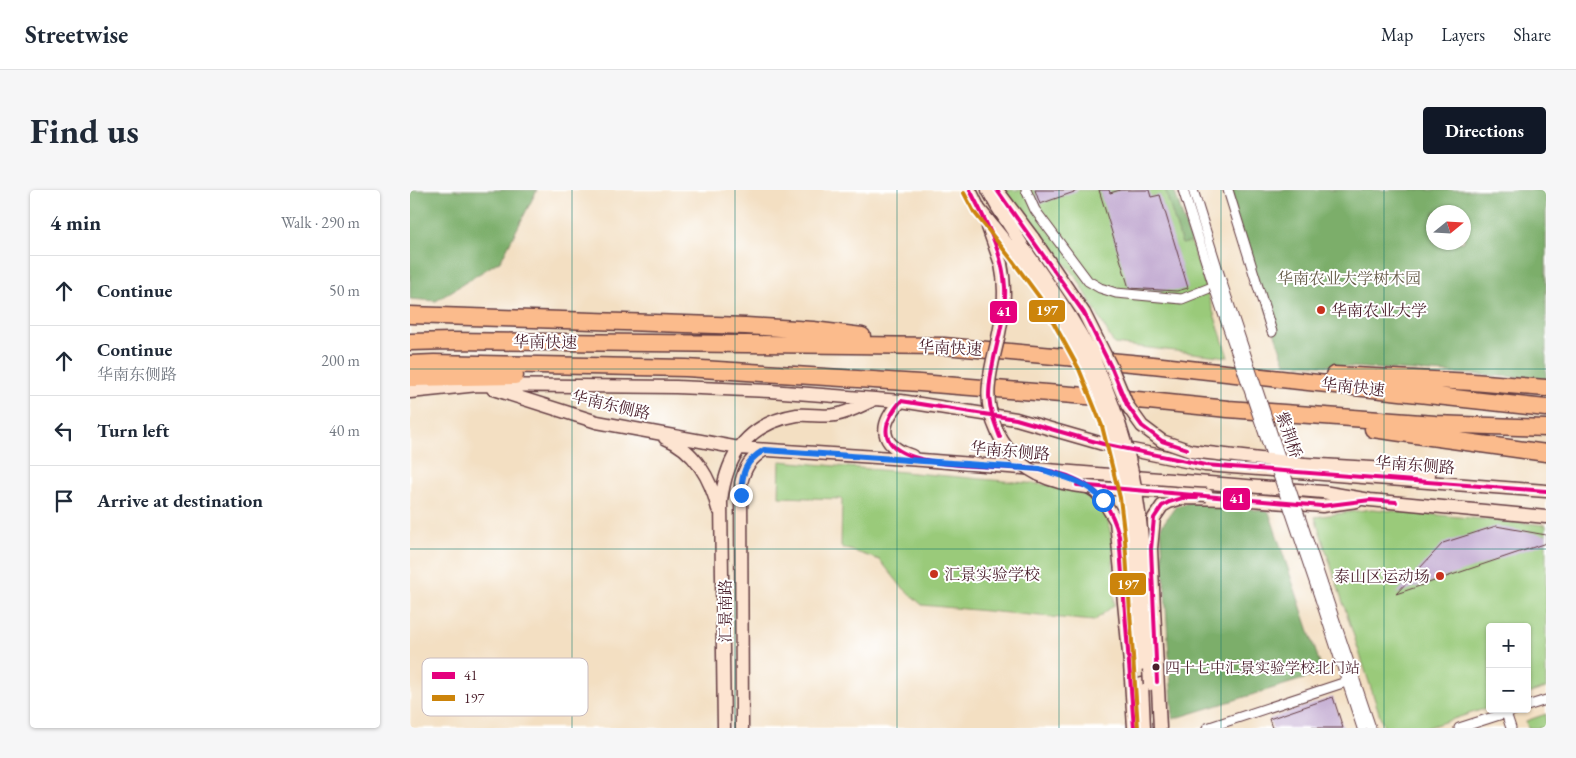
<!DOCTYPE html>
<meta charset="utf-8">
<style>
:root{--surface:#fff;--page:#f6f6f7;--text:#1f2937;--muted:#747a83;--line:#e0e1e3;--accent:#111827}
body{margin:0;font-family:"EB Garamond","Noto Serif SC",serif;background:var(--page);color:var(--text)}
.controls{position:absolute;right:15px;bottom:15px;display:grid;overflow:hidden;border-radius:5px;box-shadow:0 1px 4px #0004}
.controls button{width:45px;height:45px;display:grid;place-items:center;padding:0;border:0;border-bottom:1px solid var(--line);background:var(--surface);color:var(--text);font:25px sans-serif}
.compass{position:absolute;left:1016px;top:15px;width:45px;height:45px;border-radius:50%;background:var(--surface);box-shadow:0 1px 4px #0004;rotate:72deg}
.stop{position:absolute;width:15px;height:15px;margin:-11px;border:4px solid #1a73e8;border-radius:50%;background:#fff}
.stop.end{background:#1a73e8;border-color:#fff;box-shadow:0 1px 5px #0008}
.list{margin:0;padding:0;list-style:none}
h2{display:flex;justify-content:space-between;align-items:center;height:65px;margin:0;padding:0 20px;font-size:21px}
h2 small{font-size:16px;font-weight:400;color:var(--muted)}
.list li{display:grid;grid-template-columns:32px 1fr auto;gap:15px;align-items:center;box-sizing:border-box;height:70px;padding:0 20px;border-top:1px solid var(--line)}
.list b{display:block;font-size:19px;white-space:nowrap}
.list p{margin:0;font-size:16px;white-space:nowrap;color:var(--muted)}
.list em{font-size:16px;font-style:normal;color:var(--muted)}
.icon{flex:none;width:28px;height:28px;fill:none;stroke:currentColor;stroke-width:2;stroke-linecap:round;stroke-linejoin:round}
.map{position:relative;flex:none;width:1136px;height:538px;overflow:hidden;border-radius:5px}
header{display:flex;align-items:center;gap:30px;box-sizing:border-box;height:70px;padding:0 25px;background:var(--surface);border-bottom:1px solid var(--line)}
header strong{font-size:24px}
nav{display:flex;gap:28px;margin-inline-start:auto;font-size:18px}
.intro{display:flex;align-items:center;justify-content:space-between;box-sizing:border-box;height:120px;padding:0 30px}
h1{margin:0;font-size:35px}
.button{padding:12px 22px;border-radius:5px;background:var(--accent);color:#fff;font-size:18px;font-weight:700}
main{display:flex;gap:30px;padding:0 30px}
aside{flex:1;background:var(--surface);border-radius:5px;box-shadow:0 1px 4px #0004}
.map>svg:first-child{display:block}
.green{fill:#9aca7a;stroke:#727452}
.forest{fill:#7bae6a;stroke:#62664a;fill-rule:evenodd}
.building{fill:#c1a9d0}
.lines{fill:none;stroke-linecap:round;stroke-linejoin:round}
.street-casing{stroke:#633c42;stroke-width:11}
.secondary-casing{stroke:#633c42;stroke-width:15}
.highway-casing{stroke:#633c42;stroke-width:19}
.street{stroke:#fff;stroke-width:9}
.secondary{stroke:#fde4d1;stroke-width:12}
.highway{stroke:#fbbb8c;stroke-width:16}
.street-bridge-casing{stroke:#633c42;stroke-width:11;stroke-linecap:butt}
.secondary-bridge-casing{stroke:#633c42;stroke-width:15;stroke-linecap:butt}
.street-bridge{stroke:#fff;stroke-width:9}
.secondary-bridge{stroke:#fde4d1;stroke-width:12}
.bus-1-casing{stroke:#fff;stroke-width:8}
.bus-2-casing{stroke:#fff;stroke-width:8}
.bus-1{stroke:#e5007d;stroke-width:4}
.bus-2{stroke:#cc840b;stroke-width:4}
.route{stroke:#1a73e8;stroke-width:6}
.grid{fill:none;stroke:#0f766e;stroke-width:1;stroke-opacity:0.55}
.poi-dot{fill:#c8321e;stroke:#fff;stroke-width:2}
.bus-dot{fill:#4a1f2b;stroke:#fff;stroke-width:2}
.labels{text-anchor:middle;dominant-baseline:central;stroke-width:4;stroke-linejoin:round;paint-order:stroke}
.bus-label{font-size:15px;fill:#4a1f2b;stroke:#fff;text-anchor:start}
.park-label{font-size:16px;fill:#665b47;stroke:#fff}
.poi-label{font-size:16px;fill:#4a1f2b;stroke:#fff;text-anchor:start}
.street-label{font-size:16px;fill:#4a1f2b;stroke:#fff}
.key{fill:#fff;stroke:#c9bcbf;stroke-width:1}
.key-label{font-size:14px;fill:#4a1f2b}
.line-badge{stroke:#fff;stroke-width:2}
.badge-label{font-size:14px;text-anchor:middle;font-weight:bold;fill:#fff}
</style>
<header>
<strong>Streetwise</strong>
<nav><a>Map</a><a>Layers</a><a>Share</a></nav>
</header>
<div class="intro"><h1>Find us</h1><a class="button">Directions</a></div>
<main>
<aside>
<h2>4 min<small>Walk · 290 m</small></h2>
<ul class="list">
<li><svg class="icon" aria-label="ahead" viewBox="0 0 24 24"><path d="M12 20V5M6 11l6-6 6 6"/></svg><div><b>Continue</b></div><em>50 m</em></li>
<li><svg class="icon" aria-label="ahead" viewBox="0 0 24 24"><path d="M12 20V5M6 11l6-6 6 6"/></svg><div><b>Continue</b><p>华南东侧路</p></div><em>200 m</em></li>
<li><svg class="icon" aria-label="left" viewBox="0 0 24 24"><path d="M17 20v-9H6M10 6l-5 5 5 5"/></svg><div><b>Turn left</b></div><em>40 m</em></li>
<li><svg class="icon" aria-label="arrive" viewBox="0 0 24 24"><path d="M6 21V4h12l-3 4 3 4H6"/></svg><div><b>Arrive at destination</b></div></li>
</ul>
</aside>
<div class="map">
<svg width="1136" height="538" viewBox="0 0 1136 538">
<rect width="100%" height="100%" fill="#fff"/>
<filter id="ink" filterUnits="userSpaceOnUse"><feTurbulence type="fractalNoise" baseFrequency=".02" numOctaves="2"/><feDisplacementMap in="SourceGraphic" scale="10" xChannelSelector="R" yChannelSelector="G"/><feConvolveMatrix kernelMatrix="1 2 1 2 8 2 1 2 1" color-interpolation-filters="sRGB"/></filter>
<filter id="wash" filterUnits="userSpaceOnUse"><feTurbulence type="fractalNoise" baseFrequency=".0096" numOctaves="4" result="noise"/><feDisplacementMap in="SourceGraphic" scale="20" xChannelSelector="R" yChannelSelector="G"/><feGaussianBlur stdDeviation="1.12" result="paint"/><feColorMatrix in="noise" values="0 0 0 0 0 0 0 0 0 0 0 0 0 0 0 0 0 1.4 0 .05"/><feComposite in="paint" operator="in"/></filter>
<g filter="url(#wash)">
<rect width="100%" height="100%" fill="#f3dfc2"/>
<path class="green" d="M593 0H764L818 167 704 154 666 86Z
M370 271 672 298C678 304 686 309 691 316 706 336 703 390 704 415L684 431 512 415 491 396 470 370 431 357 432 309 369 307Z
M962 319 1136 335V498L1117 504V437H1080V517L1016 538H974L905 327Z
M1136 524V538H1118L1116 531Z"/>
<path class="forest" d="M0 0H127L91 70 26 111 0 109Z
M755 0H764L781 52 772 54Z
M815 0H1136V189L875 173ZM1024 22H1054V52H1024Z
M789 310 859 322 913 483 763 529 751 337 766 316Z"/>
<g id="blocks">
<path class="building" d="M625 0H667V1L630 14Z
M689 0H699L700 3 710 0H739L741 7 750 5 778 98 767 101 719 98Z
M1086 336 1136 345V353L986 404 1033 353Z
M923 507 933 538H862L859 529Z"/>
</g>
</g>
<g filter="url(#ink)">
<use href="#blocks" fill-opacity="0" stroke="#633c42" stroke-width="1"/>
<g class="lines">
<g class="street-casing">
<path id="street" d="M616 0 625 20 678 91 690 98 706 103 772 109 812 93 783 0
M773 0 804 97
M818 0 862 142
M917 407 961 538
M910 409 952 538
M1117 516 1136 510
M1096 523 1101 538
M797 538 945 489
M1049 538 1108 519"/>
</g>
<g class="secondary-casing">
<path id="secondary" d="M560 0 569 19 607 66
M578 0 588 18 616 61
M587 0 623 48
M578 37 591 74
M83 199 187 232 329 258 512 270 913 302 960 310 1136 327
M0 202 68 195 266 197 360 201 491 211 606 229 693 254 795 275 1136 301
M491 211C468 235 469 255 502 266
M255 248C285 260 301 289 308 319
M894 274 978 279 1019 285
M674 294 686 302 693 310 706 331 720 474 724 538
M817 308 912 316 947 311
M732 494 734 538
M314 538 311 312C316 265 338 233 387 225 400 224 413 227 425 225 438 223 450 216 461 211
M332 538 331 293C335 277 340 269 354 260
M750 538 741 359 744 328 752 316 759 312 772 308 824 309"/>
</g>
<g class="highway-casing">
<path id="highway" d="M0 125 336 136 403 140 452 146
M0 152 41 151 534 156 743 175 1136 218
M0 174 24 173 276 178 510 193 739 211 818 219 1025 234 1136 238
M924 185 1063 192 1136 198
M0 188 105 186
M963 239 1136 263"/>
</g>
<use href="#street" class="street"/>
<use href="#secondary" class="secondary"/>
<use href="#highway" class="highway"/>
<g class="street-bridge-casing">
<path id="street-bridge" d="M812 93 917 407
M804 97 910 409"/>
</g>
<g class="secondary-bridge-casing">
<path id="secondary-bridge" d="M623 48 674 123 702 179 717 215 732 236 752 251 781 261 894 274
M616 61C642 100 671 138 689 181 709 226 723 275 729 323 737 380 736 437 740 494
M607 66C660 139 702 217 716 308 725 362 726 419 730 474
M591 74C597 101 593 126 587 153 584 166 580 180 579 194 577 210 580 226 587 241 594 256 605 270 619 279 649 299 691 298 725 300 749 302 773 304 797 305"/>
</g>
<use href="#street-bridge" class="street-bridge"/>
<use href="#secondary-bridge" class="secondary-bridge"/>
<g class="bus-1-casing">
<path id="bus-1" d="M560 0C575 30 593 62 595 97 597 134 579 169 579 206 580 221 585 234 590 247
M587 0 674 123 702 179 717 215 732 236 752 251 777 259
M667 295 912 316 960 310 986 312
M747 492 741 359 744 328 752 316 759 312 772 308H787
M724 538 709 346C703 322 690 300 667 290 651 282 632 279 615 278 578 275 430 283 491 211L606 229 693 254 795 275 1136 301"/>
</g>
<g class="bus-2-casing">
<path id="bus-2" d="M554 3 564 22 602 70 630 108 669 179 692 236 710 308 715 350 728 538"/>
</g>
<use href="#bus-1" class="bus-1"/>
<use href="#bus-2" class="bus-2"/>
</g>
</g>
<g class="lines" filter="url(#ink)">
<path class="route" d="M331 305C332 283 334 272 354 260L630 279C655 287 674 290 693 310"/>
</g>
<path class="grid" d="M162 0V538M325 0V538M487 0V538M649 0V538M811 0V538M974 0V538M0 179H1136M0 359H1136"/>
<g class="poi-dot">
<circle cx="911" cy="120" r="5"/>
<circle cx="524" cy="384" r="5"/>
<circle cx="1030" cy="386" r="5"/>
</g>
<circle class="bus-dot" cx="746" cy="477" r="4.5"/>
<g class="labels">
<g class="bus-label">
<text x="755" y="477">四十七中汇景实验学校北门站</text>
</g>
<g class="park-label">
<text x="939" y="88">华南农业大学树木园</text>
</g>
<g class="poi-label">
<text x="921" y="120">华南农业大学</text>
<text x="534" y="384">汇景实验学校</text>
<text x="1020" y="386" text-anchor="end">泰山区运动场</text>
</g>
<g class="street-label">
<text transform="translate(135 152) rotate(1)">华南快速</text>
<text transform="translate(540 158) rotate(3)">华南快速</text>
<text transform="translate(943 197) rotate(6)">华南快速</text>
<text transform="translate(201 215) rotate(13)">华南东侧路</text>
<text transform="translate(879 245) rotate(71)">紫荆桥</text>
<text transform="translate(600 261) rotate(5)">华南东侧路</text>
<text transform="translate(1005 275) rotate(4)">华南东侧路</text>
<text transform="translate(315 421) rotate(-90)">汇景南路</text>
</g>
</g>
<rect x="12" y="468" width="166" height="58" rx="8" class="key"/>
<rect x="22" y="482" width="23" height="7" fill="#e5007d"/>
<rect x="22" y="505" width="23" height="6" fill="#cc840b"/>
<g class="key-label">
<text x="54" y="490">41</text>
<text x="54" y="513">197</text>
</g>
<g class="line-badge">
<rect x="618" y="109" width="38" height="24" rx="5" fill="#cc840b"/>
<rect x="579" y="110" width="29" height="24" rx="5" fill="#e5007d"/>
<rect x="812" y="297" width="29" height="24" rx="5" fill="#e5007d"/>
<rect x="699" y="382" width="38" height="24" rx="5" fill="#cc840b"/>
</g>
<g class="badge-label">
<text x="637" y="125">197</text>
<text x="594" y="126">41</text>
<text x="827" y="313">41</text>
<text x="718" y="399">197</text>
</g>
</svg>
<div class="controls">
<button>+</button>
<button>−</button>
</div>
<svg class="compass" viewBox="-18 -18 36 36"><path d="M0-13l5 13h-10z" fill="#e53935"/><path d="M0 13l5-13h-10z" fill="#747a83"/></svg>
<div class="stop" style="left:693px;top:310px"></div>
<div class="stop end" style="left:331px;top:305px"></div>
</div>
</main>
